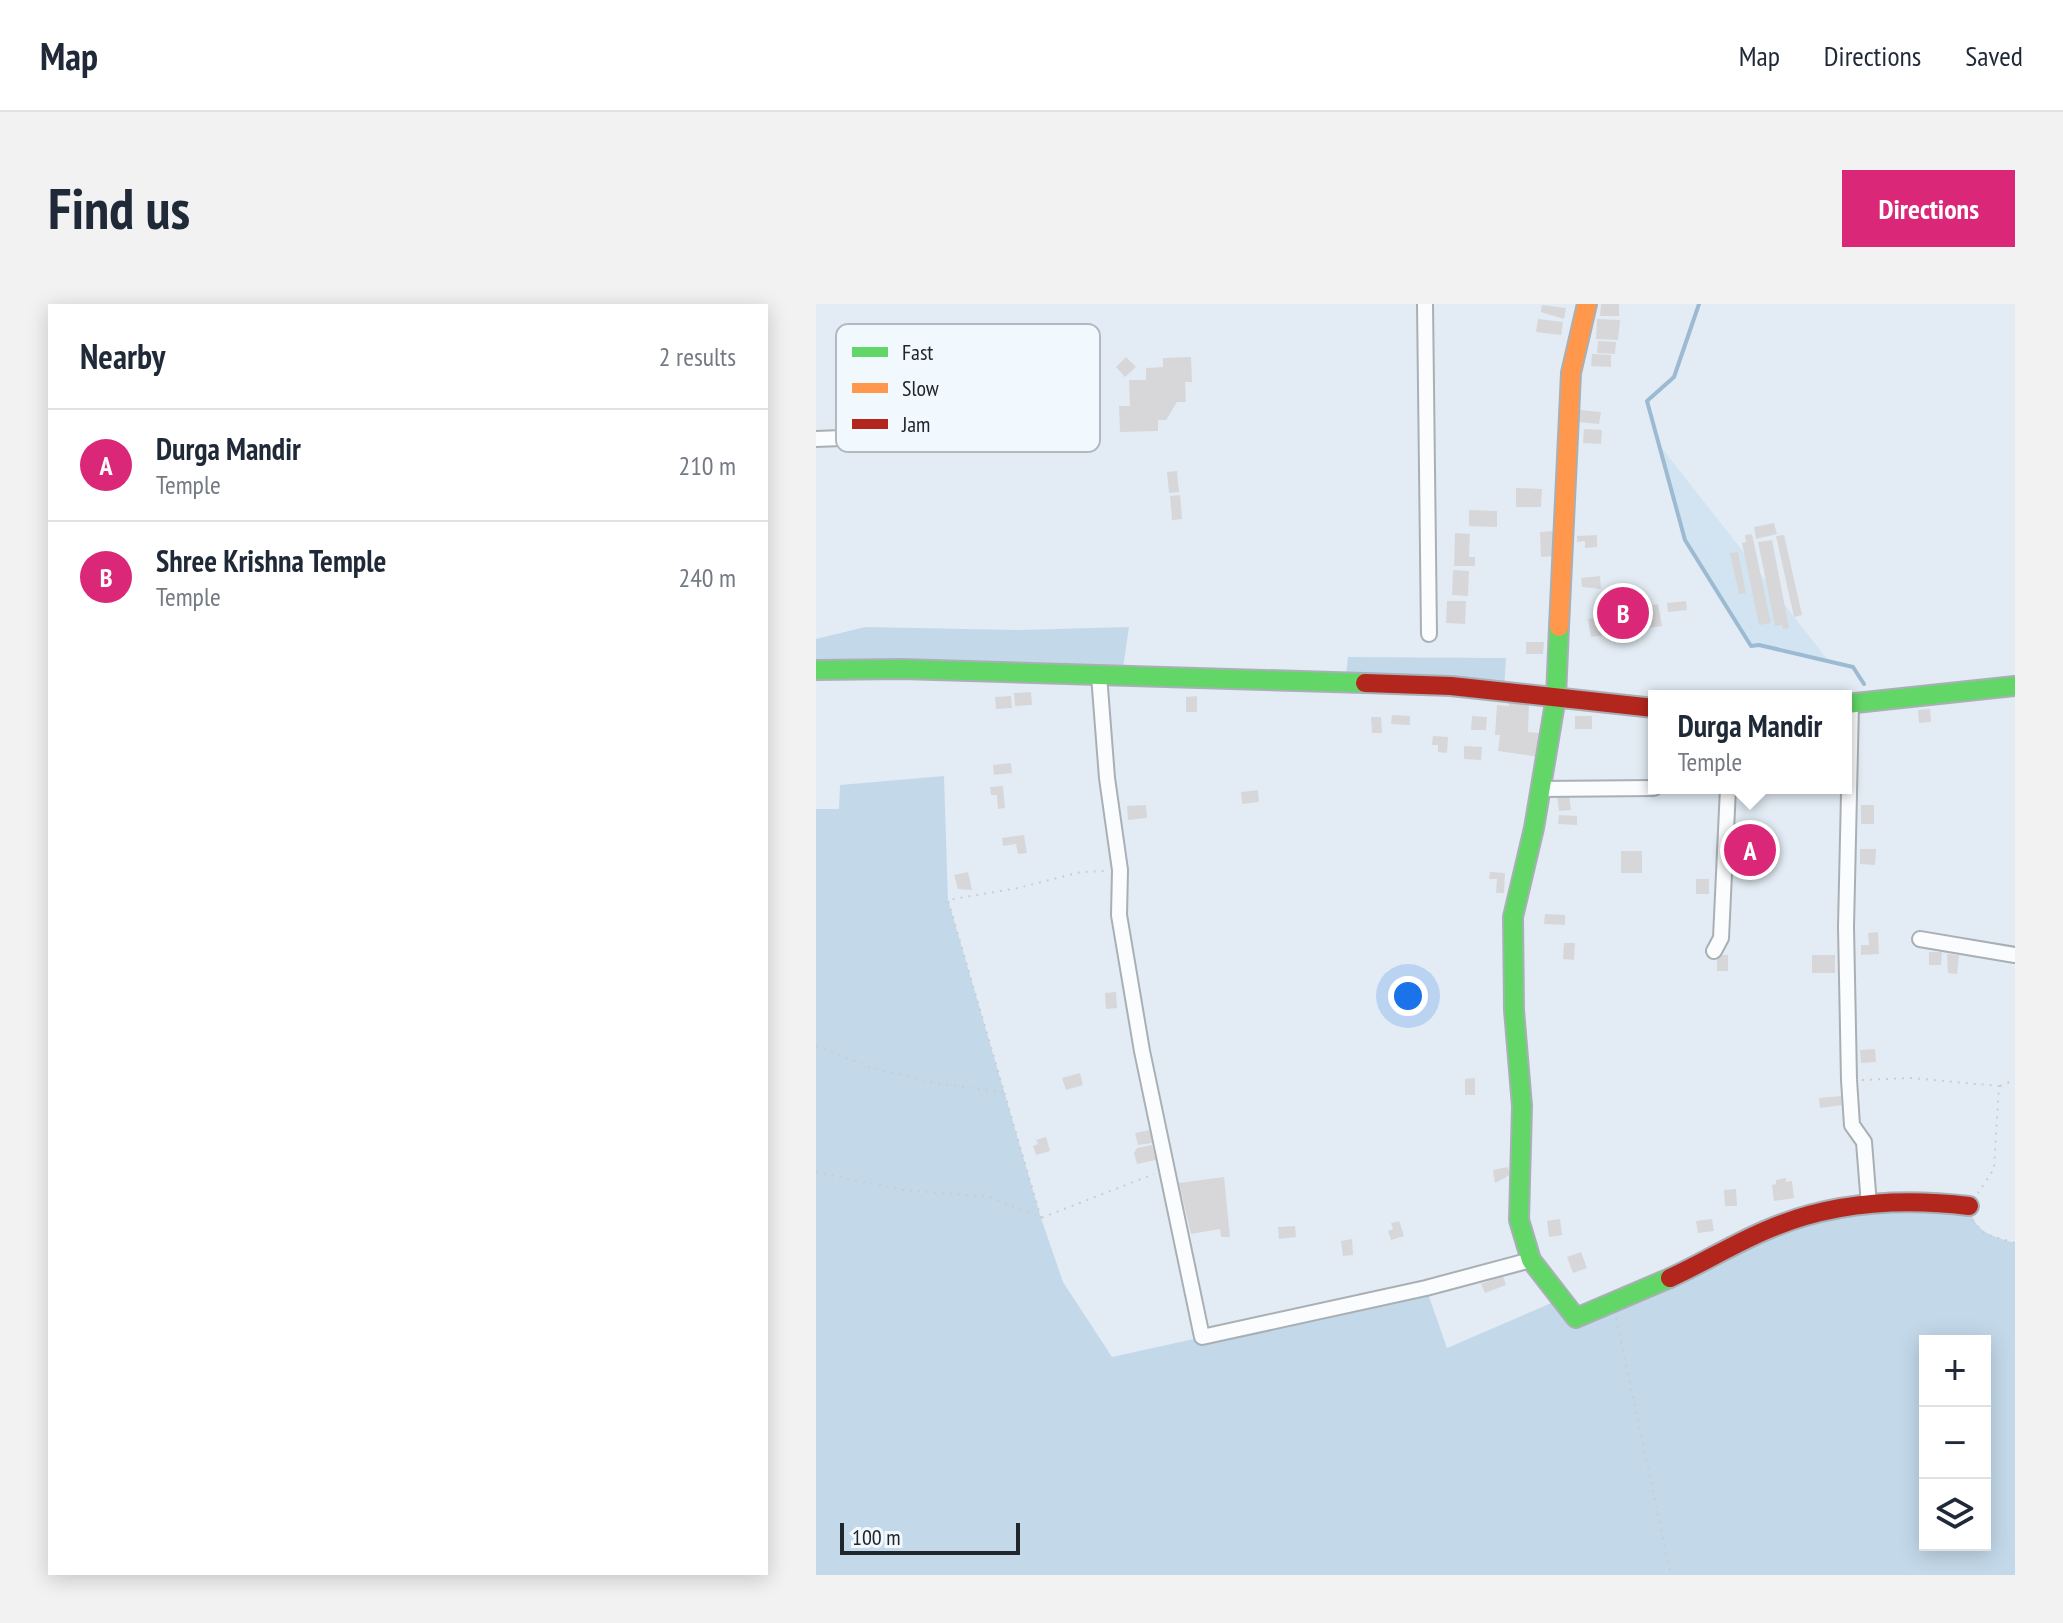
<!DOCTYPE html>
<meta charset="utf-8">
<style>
:root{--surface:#fff;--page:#f2f2f3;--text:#1f2937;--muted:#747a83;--line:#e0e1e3;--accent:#db2777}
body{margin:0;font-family:"PT Sans Narrow",sans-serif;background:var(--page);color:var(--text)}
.controls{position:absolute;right:24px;bottom:24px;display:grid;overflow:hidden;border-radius:0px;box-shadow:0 4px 20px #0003}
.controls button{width:72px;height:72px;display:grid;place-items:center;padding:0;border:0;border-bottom:2px solid var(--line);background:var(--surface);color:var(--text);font:40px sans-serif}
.scale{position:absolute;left:24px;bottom:20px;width:180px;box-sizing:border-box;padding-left:8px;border:4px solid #20262b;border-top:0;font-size:22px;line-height:28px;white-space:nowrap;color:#20262b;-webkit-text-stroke:6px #f2f9fe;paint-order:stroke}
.you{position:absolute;left:592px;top:692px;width:28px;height:28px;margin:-20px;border:6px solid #fff;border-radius:50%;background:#1a73e8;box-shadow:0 0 0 12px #1a73e833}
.badge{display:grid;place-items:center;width:52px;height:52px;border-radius:50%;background:var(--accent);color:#fff;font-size:26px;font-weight:700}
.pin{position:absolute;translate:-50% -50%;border:4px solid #fff;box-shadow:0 2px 8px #0006}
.popup{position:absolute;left:832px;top:386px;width:204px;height:104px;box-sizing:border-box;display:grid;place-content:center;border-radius:0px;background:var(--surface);filter:drop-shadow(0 2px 6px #0005);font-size:26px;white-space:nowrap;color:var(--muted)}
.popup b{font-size:30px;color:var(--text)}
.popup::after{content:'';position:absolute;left:50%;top:100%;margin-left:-16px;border:16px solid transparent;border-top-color:var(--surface)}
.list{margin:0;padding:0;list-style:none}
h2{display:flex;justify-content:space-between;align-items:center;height:104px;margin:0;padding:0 32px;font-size:34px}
h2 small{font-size:26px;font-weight:400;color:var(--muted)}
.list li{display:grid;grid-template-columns:52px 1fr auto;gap:24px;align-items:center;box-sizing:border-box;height:112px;padding:0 32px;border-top:2px solid var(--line)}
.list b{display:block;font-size:30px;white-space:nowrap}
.list p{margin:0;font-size:26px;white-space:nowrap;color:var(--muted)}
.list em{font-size:26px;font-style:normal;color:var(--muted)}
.icon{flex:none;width:44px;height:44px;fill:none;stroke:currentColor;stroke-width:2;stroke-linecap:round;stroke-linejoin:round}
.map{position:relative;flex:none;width:1199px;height:1271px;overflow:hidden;border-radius:0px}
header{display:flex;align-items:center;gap:48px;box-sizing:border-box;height:112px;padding:0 40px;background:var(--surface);border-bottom:2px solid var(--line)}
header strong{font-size:38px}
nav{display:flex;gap:44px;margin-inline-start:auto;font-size:28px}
.intro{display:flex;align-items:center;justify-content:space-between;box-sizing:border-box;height:192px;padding:0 48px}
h1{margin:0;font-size:56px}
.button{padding:20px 36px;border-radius:0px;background:var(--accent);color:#fff;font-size:28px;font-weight:700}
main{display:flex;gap:48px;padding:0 48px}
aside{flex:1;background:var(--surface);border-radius:0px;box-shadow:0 4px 20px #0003}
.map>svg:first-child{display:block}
.built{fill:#d2e4f1}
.green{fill:#c3d9ea;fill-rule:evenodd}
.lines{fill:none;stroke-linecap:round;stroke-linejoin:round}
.stream{stroke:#9cbad1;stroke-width:4}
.building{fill:#d7d7d9}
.street-casing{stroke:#a9b0b5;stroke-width:18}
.fast-casing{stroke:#a9b0b5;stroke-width:22}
.slow-casing{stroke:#a9b0b5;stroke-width:22}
.jam-casing{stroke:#a9b0b5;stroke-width:22}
.path{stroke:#cacdd0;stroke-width:2;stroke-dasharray:2 6;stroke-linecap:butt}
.street{stroke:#fbfcfd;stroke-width:14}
.fast{stroke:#63d668;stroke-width:18}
.slow{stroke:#ff974d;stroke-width:18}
.jam{stroke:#b3261e;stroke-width:18}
.key{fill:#f2f9fe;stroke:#b3babf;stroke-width:2}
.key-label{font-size:22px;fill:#20262b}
</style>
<header>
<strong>Map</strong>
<nav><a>Map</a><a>Directions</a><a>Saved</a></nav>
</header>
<div class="intro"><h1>Find us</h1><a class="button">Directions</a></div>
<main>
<aside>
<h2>Nearby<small>2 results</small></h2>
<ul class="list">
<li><span class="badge">A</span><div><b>Durga Mandir</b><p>Temple</p></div><em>210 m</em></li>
<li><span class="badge">B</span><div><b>Shree Krishna Temple</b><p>Temple</p></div><em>240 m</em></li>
</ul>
</aside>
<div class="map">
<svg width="1199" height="1271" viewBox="0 0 1199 1271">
<rect width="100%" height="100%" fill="#e3ecf4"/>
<path class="built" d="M842 139 1015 360 943 341 935 342 869 236Z"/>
<path class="green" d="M49 323 205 326 313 323 306 371 0 366V335Z
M532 353 690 354 688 386 529 379Z
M128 472 132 596 225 914 247 978 296 1053 610 984 631 1044 747 994 760 1014 1006 908 1153 902C1159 929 1175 932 1199 939V1271H0V505H23L24 481ZM1109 1037H1169V1241H1109Z"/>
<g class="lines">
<path class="stream" d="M883 0 858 73 831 97 869 236 935 342 943 341 1037 363 1048 380"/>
</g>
<path class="building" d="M785 0H803V12H784Z
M726 1 750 4 748 15 725 8Z
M722 15 747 18 745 31 720 28Z
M781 15 804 16 802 36 780 35Z
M782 37 800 38 799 50 781 49Z
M776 50 795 51V63L775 62Z
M310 53 320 63 309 73 300 63Z
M375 53 376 78H369L370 98H361L350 116H342V127L304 128 303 102H314L313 76H330V64L347 63V54Z
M764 106 785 108 783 120 763 118Z
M768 125 786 126 785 140 767 139Z
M361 167 363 188 353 189 351 168Z
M700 184 726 185 725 203H700Z
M364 191 366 215 356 216 354 192Z
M653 206 681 207V223L653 222Z
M958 219 961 230 940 235 938 223Z
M737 227 738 252 725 253 724 228Z
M639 229 654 230 653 253H659V262H638Z
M936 230 955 319 943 321 926 239 930 238 929 231Z
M781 231V243L769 244V237L761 238V232Z
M968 231 986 311 978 313 960 232Z
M956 236 973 324 967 325 966 321 959 322 942 238Z
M922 248 930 289 923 290 914 249Z
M637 266 653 267 652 292 636 291Z
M784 272 785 285 766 283 765 274Z
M631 297H650L649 320 630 319Z
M870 297 871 306 852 308 851 299Z
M842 300 846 322 775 333 772 315Z
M710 338H728L727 350H710Z
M215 388 216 401 199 402 198 389Z
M195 392 196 404 180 405 179 393Z
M381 392V408H370V393Z
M693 398 713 400 712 428 724 429V453L682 447 684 431H679L681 401 693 402Z
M1114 405 1115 418 1103 419 1102 406Z
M576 411 594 412V421L575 420Z
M656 412 671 413 670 426H655Z
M759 412H776V425H759Z
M555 413H565L566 429H556Z
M617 432 632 433 631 449 622 448V441H616Z
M648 442 666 443 665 456 648 455Z
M195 459 196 469 178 471 177 461Z
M187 482 189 504 182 505 181 491H175L174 483Z
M442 486 443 498 426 500 425 488Z
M753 490 755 506 743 507 741 491Z
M330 501 331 514 312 516 311 502Z
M1045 501H1058V520H1045Z
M743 511 761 512V521L742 520Z
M208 531 211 549 202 550 200 540 187 542 186 534Z
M949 538 950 546 924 547 923 539Z
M1044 545H1060L1059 561 1044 560Z
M805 547H826V569H805Z
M152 568 156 586 142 585 138 571Z
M674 568 689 569 688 589H680L681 575H673Z
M880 575H893V590H880Z
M729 610 749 611V621L728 620Z
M1062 628 1063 650 1045 651V641H1053L1052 629Z
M748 639H759L758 656 747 655Z
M1113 648H1126L1125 661H1113Z
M1131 650 1143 651 1141 670 1132 669Z
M901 651H912V667H901Z
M996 651H1019V669H996Z
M300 688 301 704 290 705 289 689Z
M1059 745 1060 758 1045 759 1044 746Z
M264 769 267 781 250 786 246 774Z
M659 774V791H649V775Z
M1025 792 1026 801 1004 804 1003 794Z
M334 826 336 839 322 841 319 829Z
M230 833 234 847 220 851 217 842 222 840 220 836Z
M336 841 340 856 321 860 318 849 321 844Z
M692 863 694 871 679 879 677 866Z
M408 873 414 933H405L404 925 375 930 363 879Z
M970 874V878L976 877 978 894 958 897 956 881 960 880V876Z
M920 885 921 902H909L908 886Z
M744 915 746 931 733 933 731 917Z
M896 915 898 927 882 929 880 917Z
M583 917 588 932 575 936 572 927 577 925 575 919Z
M479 922 480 933 463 935 462 923Z
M536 935 537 951 527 952 525 937Z
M765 948 771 964 757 969 751 953Z
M687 972 690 981 669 989 665 980Z"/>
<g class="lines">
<g class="street-casing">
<path id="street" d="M609 0 613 330
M0 135 256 125
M283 371 291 474 304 566 303 611 326 747 386 1033 610 984 715 956
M1035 400 1030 623 1033 776 1036 821 1048 838 1053 901
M725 485 838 484
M1104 635 1199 651
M898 647 905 634 912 484"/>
</g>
<g class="fast-casing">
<path id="fast" d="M743 323 740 393 718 524 697 613 698 706 706 802 703 916 715 956 760 1014 854 974
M0 366 86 365 549 379
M1030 400 1199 382"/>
</g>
<g class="slow-casing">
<path id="slow" d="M743 323 755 69 771 0"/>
</g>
<g class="jam-casing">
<path id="jam" d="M549 379 635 382 838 404
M854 974C887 959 919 939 953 925 1016 898 1086 894 1153 902"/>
</g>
<path class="path" d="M0 742 56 764 124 780 187 788
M1046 776 1095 774 1183 782 1178 865 1162 889
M1184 782 1199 776
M0 868 87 886 174 893 225 914 338 870
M225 914 132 596 202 584 265 568 289 567
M1156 916 1169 930 1199 939
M800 1014 855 1271"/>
<use href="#street" class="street"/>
<use href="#fast" class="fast"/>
<use href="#slow" class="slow"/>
<use href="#jam" class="jam"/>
</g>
<rect x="20" y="20" width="264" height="128" rx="12" class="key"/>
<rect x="36" y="43" width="36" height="10" fill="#63d668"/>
<rect x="36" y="79" width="36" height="10" fill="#ff974d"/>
<rect x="36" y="115" width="36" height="10" fill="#b3261e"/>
<g class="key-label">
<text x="86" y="56">Fast</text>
<text x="86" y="92">Slow</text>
<text x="86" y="128">Jam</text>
</g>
</svg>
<div class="controls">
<button>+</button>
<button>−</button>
<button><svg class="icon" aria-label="layers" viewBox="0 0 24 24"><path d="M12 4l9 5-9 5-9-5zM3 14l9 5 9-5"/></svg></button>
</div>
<div class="scale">100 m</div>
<div class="you"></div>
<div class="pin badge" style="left:934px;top:546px">A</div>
<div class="popup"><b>Durga Mandir</b>Temple</div>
<div class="pin badge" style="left:807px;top:309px">B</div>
</div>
</main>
